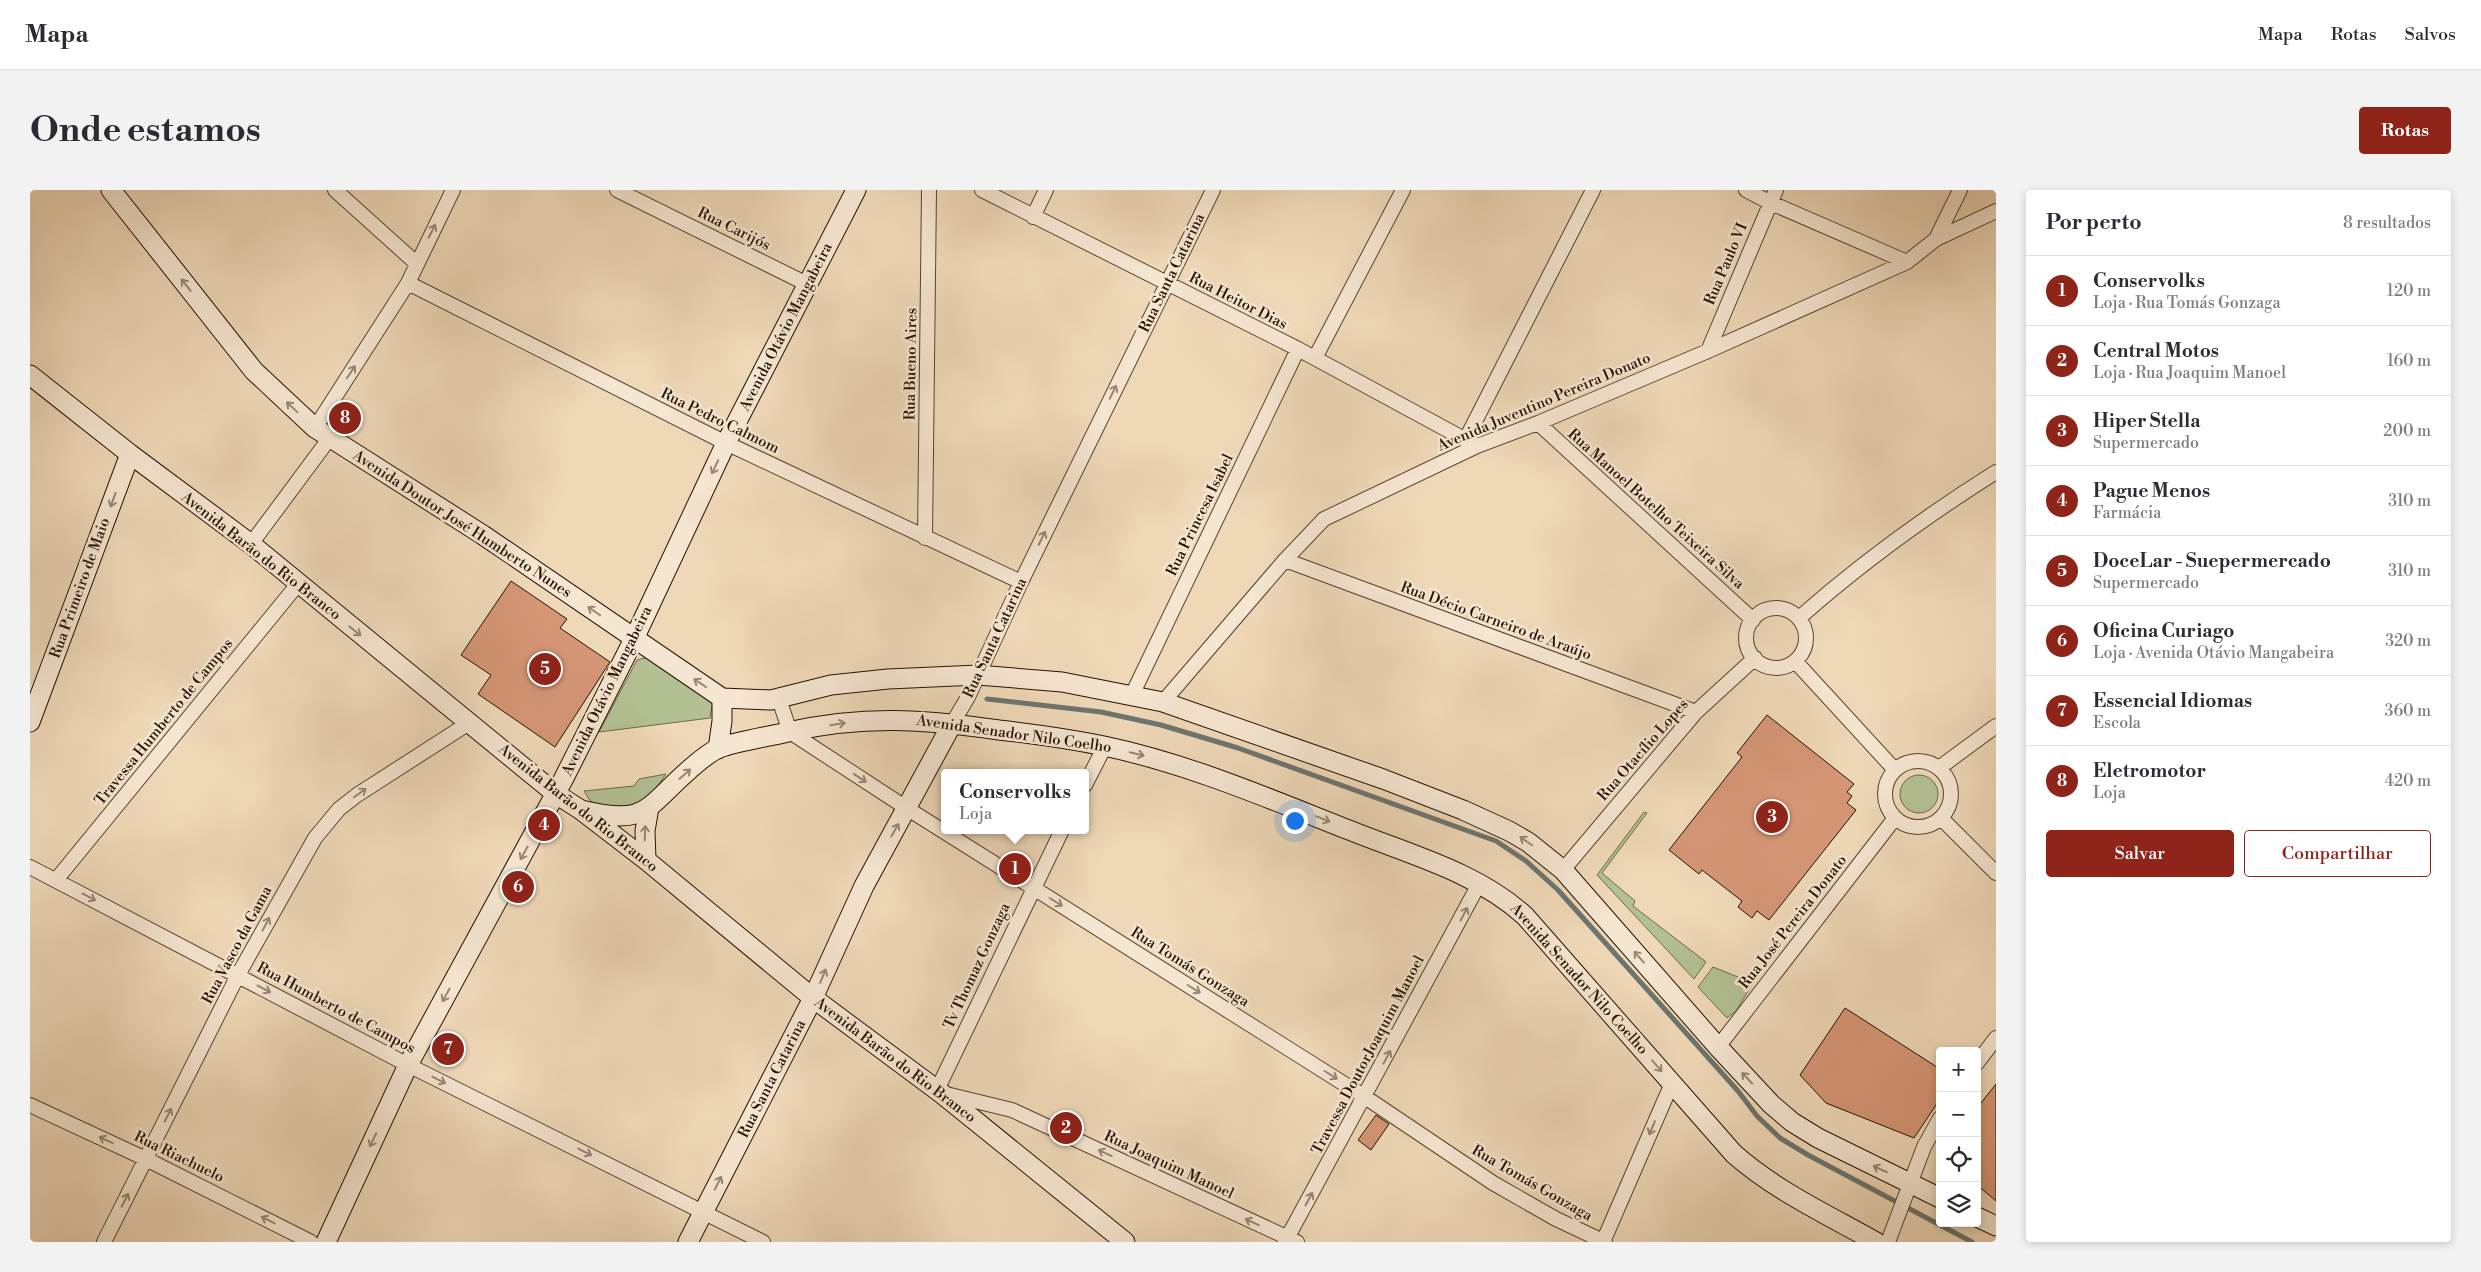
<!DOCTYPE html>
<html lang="pt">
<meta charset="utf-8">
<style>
:root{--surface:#fff;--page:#f2f2f3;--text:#2b2b33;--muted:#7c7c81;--line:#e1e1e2;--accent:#8f2418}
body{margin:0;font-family:"Libre Bodoni",serif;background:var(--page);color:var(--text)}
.controls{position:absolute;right:15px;bottom:15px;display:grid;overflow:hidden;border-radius:5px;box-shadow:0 2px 8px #0003}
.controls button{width:45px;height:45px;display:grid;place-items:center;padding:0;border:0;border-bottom:1px solid var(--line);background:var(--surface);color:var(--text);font:25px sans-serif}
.you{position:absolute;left:1264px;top:630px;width:18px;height:18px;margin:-12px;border:4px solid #fff;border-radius:50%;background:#1a73e8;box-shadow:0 0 0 8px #1a73e833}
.badge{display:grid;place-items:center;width:32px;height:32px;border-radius:50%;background:var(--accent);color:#fff;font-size:16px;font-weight:700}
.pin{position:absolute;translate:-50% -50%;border:2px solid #fff;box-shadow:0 1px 5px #0006}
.popup{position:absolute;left:911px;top:579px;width:148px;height:65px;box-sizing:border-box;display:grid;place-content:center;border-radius:5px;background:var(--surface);filter:drop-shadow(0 1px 4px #0005);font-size:16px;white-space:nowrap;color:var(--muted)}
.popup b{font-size:19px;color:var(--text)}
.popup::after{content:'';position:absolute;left:50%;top:100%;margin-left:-10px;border:10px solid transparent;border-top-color:var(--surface)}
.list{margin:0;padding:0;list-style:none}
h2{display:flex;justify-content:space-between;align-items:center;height:65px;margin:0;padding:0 20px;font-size:21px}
h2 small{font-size:16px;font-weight:400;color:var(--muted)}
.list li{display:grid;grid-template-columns:32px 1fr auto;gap:15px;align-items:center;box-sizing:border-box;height:70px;padding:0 20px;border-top:1px solid var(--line)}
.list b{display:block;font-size:19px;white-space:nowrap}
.list p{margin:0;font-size:16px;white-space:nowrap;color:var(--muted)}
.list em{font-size:16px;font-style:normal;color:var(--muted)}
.actions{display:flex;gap:10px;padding:15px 20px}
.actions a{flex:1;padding:11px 0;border:1px solid var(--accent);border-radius:5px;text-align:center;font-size:18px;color:var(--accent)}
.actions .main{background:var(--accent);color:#fff}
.icon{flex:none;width:28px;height:28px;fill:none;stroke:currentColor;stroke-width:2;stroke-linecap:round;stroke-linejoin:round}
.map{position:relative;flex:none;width:1966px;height:1052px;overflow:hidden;border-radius:5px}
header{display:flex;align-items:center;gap:30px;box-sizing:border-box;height:70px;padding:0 25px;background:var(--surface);border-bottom:1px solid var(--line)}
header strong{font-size:24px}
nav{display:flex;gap:28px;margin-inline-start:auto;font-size:18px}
.intro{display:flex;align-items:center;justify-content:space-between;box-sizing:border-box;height:120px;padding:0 30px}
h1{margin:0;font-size:35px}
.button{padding:12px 22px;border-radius:5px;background:var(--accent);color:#fff;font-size:18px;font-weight:700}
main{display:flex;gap:30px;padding:0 30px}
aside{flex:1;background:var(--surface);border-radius:5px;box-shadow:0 2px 8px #0003}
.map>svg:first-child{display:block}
.green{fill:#b2c094;stroke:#6b694a}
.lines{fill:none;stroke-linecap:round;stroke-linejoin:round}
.stream{stroke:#6d756f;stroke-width:5}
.building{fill:#d59676;stroke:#241200}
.street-casing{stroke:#57442e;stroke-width:16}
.secondary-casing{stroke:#241200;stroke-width:21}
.street{stroke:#f5e6d1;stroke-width:14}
.secondary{stroke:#f5e6d1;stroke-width:19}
.oneway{stroke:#978773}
.labels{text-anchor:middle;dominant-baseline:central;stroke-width:5;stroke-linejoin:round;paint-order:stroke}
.street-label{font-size:15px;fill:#241200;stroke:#f5e6d1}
</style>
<header>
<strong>Mapa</strong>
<nav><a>Mapa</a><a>Rotas</a><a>Salvos</a></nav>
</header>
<div class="intro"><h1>Onde estamos</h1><a class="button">Rotas</a></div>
<main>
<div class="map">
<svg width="1966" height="1052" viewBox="0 0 1966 1052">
<rect width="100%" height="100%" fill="#efd8b8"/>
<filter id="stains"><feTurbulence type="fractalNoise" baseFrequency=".004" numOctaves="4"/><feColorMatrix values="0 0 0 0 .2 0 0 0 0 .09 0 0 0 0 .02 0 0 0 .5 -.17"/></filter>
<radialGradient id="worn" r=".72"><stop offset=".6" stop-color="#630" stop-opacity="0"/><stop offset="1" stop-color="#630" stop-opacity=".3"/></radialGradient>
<path class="green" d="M622 466 683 510 680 528 569 542 607 470Z
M636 584 611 619 572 621 559 609 554 601 604 596 609 589Z
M1870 604a19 19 0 1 1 38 0a19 19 0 1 1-38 0Z
M1614 622 1617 623 1572 683 1605 711 1603 716 1676 772 1664 789 1567 685Z
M1683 777 1723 793 1706 821 1697 828 1668 797Z"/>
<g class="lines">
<path class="stream" d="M957 509 1071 522 1131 535 1208 558 1466 651 1496 671 1528 700 1708 901 1727 926 1750 948 1778 965 1942 1052"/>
</g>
<path class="building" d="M481 391 537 429 530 438 580 472 525 557 448 504 461 485 431 465Z
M1737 525 1824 594 1817 602 1822 606 1817 613 1826 620 1739 730 1727 721 1722 728 1708 717 1712 711 1672 680 1669 684 1639 660 1712 567 1707 563Z
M1815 818 1910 879V909L1884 948 1796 913 1770 885Z
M1966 894V1011L1947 995V918Z
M1346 925 1359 934 1341 960 1328 950Z"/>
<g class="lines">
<g class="street-casing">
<path id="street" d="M305 0 386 73
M587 0 779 95
M952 0 1268 159 1447 256
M1716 0 1739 12 1877 72
M1003 27 1016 0
M1906 49 1930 0
M378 93 696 253 991 392
M1678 161 1746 0
M1285 168 1373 0
M1508 233 1723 430
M285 238 378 93 423 0
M1436 249 1563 0
M895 348 899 0
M221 354 299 249
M1255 370 1666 522
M1716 448a30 30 0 1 1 60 0a30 30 0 1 1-60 0Z
M1769 428C1830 374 1896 326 1966 282
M1765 471 1865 580
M1102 505 1268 159
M749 509 760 542 878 619 1335 907 1463 993 1526 1029 1575 1052
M1133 512 1255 370 1294 329 1447 256 1508 233 1678 161 1877 72 1906 49 1966 21
M922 534 938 507 991 392 1183 0
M1855 604a33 33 0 1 1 66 0a33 33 0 1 1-66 0Z
M1909 578 1966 536
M1055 595 1075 556
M1911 628 1966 683
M0 677 378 875 733 1052
M1533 680 1666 522 1725 468
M26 690 268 394
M1688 857 1865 628
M1947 873 1966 848
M907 900 1032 640
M916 904 982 920 1267 1052
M0 915 116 969 281 1052
M74 1052 208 785 285 648 309 619 327 605 439 533
M1255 1052 1449 694
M1573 1052 1642 893
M1858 1052 1894 957 1910 928"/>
</g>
<g class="secondary-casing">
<path id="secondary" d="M81 0 224 181 285 238 453 345 692 508 741 510 801 495 858 489 948 485 1032 492 1133 512 1353 589 1433 620 1479 641 1498 652 1533 680 1688 857 1741 914 1762 932 1788 948 1910 1008
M0 185 100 264 221 354 526 604 551 620 616 670 783 808 911 903 1095 1052
M0 532 100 264
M688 559 692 531V508
M551 620C618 636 614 619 660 579 668 572 678 563 689 558 708 551 737 547 758 542 834 525 893 529 969 540 1004 544 1040 549 1074 556 1160 574 1242 610 1324 642 1382 665 1448 683 1495 726L1704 964C1746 1001 1798 1025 1846 1052
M616 670 615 641 619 617
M1947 1027 1966 1036
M296 1052 378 875 534 588 604 449 696 253 826 0
M658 1052 783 808 834 696 922 534"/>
</g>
<use href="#street" class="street"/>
<use href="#secondary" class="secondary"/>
</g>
<defs><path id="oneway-shaft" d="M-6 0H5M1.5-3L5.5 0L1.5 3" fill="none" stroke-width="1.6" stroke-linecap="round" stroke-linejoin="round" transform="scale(1.25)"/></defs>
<g class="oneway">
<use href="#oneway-shaft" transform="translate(402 41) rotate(-63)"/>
<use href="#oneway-shaft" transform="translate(156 95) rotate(-128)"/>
<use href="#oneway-shaft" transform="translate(321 182) rotate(-57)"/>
<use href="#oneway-shaft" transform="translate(1083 202) rotate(-64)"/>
<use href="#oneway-shaft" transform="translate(262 217) rotate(-137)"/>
<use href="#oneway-shaft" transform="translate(685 277) rotate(115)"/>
<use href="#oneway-shaft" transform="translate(83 310) rotate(110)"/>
<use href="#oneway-shaft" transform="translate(1012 348) rotate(-64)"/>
<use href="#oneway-shaft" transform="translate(564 421) rotate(-145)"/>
<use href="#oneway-shaft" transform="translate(325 441) rotate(39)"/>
<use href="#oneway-shaft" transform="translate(670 493) rotate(-146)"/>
<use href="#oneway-shaft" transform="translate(808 534) rotate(-9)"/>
<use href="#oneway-shaft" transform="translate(1107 564) rotate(14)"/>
<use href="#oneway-shaft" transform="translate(655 584) rotate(-41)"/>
<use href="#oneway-shaft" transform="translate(830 588) rotate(33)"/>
<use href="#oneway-shaft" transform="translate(330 603) rotate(-35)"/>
<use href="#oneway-shaft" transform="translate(1293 629) rotate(22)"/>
<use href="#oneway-shaft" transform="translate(865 640) rotate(-60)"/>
<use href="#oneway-shaft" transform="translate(615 643) rotate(-88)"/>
<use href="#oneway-shaft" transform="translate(1496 651) rotate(-145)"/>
<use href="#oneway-shaft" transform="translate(494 663) rotate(119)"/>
<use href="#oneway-shaft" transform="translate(59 707) rotate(28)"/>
<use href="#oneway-shaft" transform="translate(1026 712) rotate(32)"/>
<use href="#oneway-shaft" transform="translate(1434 724) rotate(-62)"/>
<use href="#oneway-shaft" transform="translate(236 734) rotate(-62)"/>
<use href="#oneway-shaft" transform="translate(1609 767) rotate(-131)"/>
<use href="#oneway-shaft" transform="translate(793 786) rotate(-67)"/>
<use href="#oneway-shaft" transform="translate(234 799) rotate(28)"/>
<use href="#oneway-shaft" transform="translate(1164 799) rotate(32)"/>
<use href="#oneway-shaft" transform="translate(416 805) rotate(119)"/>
<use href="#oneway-shaft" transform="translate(1357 867) rotate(-62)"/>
<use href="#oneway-shaft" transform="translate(1627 876) rotate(49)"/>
<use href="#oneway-shaft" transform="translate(1301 885) rotate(32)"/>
<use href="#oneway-shaft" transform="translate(1717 888) rotate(-133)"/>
<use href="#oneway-shaft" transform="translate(409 890) rotate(27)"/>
<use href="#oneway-shaft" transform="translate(138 925) rotate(-63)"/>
<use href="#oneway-shaft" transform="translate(1622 938) rotate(113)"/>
<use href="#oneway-shaft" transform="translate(76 950) rotate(-155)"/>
<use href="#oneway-shaft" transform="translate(343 950) rotate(115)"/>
<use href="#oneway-shaft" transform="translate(555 962) rotate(27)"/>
<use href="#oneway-shaft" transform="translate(1075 963) rotate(-155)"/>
<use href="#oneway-shaft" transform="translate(1850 979) rotate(-155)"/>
<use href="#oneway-shaft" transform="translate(688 993) rotate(-63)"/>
<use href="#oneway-shaft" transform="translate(1279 1009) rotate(-61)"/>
<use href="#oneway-shaft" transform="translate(95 1010) rotate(-63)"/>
<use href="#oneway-shaft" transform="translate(238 1030) rotate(-153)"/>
<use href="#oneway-shaft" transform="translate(1222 1032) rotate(-155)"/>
</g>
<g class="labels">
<g class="street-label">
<text transform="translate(704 39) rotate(26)">Rua Carijós</text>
<text transform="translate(1696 74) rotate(-67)">Rua Paulo VI</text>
<text transform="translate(1142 83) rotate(-64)">Rua Santa Catarina</text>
<text transform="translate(1208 111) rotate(27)">Rua Heitor Dias</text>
<text transform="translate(756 137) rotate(-63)">Avenida Otávio Mangabeira</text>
<text transform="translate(881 174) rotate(-89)">Rua Bueno Aires</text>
<text transform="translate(1514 212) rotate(-23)">Avenida Juventino Pereira Donato</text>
<text transform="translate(690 231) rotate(26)">Rua Pedro Calmom</text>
<text transform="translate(1626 319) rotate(42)">Rua Manoel Botelho Teixeira Silva</text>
<text transform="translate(1170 325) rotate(-64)">Rua Princesa Isabel</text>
<text transform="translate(432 334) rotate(33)">Avenida Doutor José Humberto Nunes</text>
<text transform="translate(231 366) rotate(38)">Avenida Barão do Rio Branco</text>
<text transform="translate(50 398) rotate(-70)">Rua Primeiro de Maio</text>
<text transform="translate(1466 431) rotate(20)">Rua Décio Carneiro de Araújo</text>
<text transform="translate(965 448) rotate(-65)">Rua Santa Catarina</text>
<text transform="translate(577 501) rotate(-64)">Avenida Otávio Mangabeira</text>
<text transform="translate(134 532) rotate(-51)">Travessa Humberto de Campos</text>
<text transform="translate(984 544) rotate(8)">Avenida Senador Nilo Coelho</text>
<text transform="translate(1613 560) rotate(-49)">Rua Otacílio Lopes</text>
<text transform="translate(548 618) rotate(38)">Avenida Barão do Rio Branco</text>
<text transform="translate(1763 732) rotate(-52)">Rua José Pereira Donato</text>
<text transform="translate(207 755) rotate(-62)">Rua Vasco da Gama</text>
<text transform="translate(947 776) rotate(-65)">Tv Thomaz Gonzaga</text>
<text transform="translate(1160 777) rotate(32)">Rua Tomás Gonzaga</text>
<text transform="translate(1549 789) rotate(48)">Avenida Senador Nilo Coelho</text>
<text transform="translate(306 818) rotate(28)">Rua Humberto de Campos</text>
<text transform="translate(1338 865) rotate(-62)">Travessa DoutorJoaquim Manoel</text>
<text transform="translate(865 870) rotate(37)">Avenida Barão do Rio Branco</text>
<text transform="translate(742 889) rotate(-63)">Rua Santa Catarina</text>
<text transform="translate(149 967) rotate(26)">Rua Riachuelo</text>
<text transform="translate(1139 975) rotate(25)">Rua Joaquim Manoel</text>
<text transform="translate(1502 993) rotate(30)">Rua Tomás Gonzaga</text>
</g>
</g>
<rect width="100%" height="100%" filter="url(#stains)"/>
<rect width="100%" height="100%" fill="url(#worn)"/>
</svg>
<div class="controls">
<button>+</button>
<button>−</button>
<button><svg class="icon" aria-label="locate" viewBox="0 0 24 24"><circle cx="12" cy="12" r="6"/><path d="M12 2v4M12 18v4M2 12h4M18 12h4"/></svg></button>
<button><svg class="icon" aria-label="layers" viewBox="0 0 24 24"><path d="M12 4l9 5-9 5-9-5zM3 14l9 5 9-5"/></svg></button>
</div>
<div class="you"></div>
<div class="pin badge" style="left:985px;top:679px">1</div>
<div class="popup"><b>Conservolks</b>Loja</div>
<div class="pin badge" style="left:1036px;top:938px">2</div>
<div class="pin badge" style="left:1742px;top:627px">3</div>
<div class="pin badge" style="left:514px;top:635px">4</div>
<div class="pin badge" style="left:515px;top:479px">5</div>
<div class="pin badge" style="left:488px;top:697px">6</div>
<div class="pin badge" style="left:418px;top:859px">7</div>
<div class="pin badge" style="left:315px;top:228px">8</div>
</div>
<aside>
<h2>Por perto<small>8 resultados</small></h2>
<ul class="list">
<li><span class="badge">1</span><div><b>Conservolks</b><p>Loja · Rua Tomás Gonzaga</p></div><em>120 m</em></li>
<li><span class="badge">2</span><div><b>Central Motos</b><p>Loja · Rua Joaquim Manoel</p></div><em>160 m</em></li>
<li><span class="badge">3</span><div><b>Hiper Stella</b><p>Supermercado</p></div><em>200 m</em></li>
<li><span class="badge">4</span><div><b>Pague Menos</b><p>Farmácia</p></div><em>310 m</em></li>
<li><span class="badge">5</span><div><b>DoceLar - Suepermercado</b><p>Supermercado</p></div><em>310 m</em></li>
<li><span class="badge">6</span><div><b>Oficina Curiago</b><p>Loja · Avenida Otávio Mangabeira</p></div><em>320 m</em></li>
<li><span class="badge">7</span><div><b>Essencial Idiomas</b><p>Escola</p></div><em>360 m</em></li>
<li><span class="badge">8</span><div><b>Eletromotor</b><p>Loja</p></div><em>420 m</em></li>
</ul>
<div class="actions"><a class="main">Salvar</a><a>Compartilhar</a></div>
</aside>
</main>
